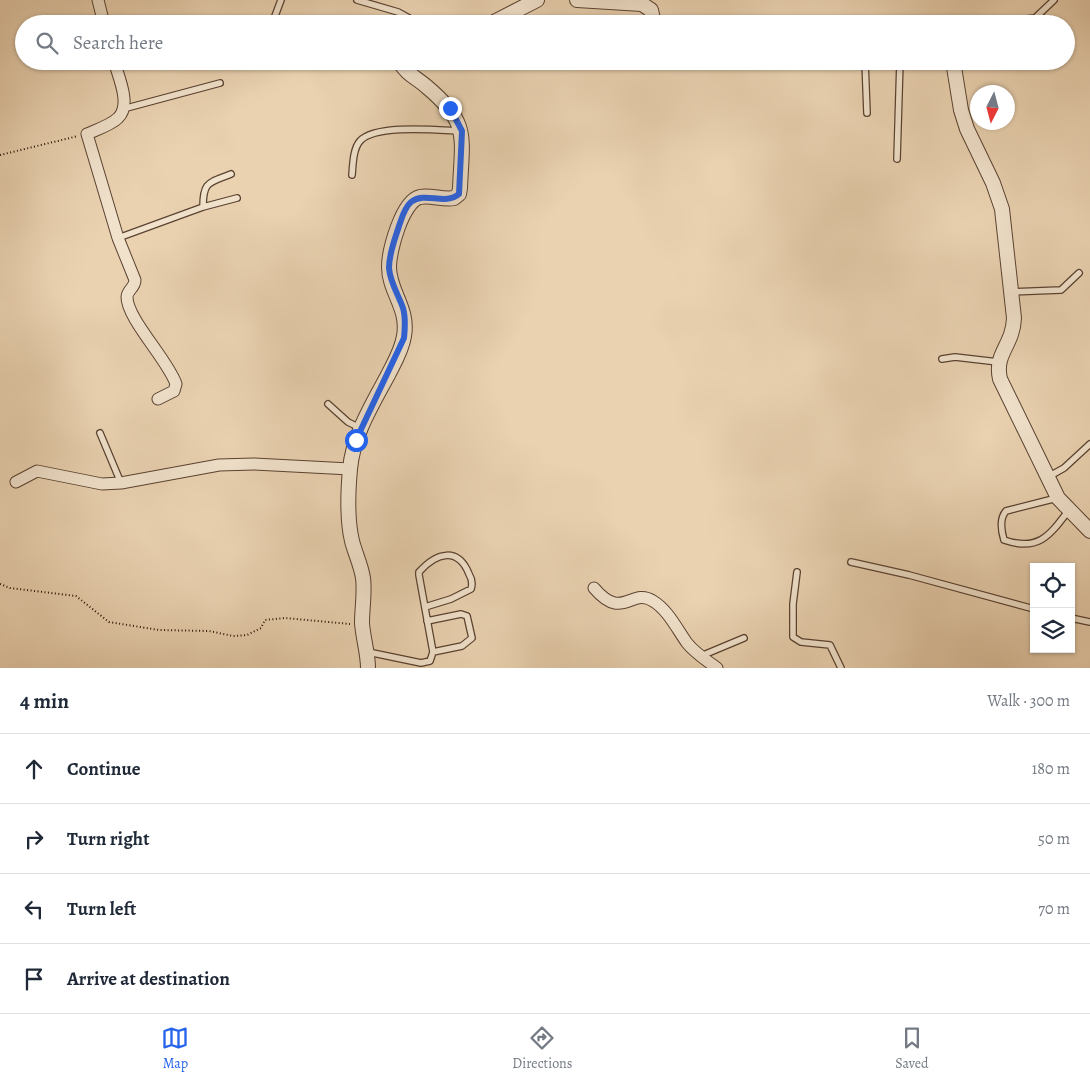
<!DOCTYPE html>
<meta charset="utf-8">
<style>
:root{--surface:#fff;--page:#f6f6f7;--text:#1f2937;--muted:#747a83;--line:#e0e1e3;--accent:#2563eb}
body{margin:0;font-family:Alegreya,serif;background:var(--page);color:var(--text)}
.controls{position:absolute;right:15px;bottom:15px;display:grid;overflow:hidden;border-radius:0px;box-shadow:0 1px 4px #0004}
.controls button{width:45px;height:45px;display:grid;place-items:center;padding:0;border:0;border-bottom:1px solid var(--line);background:var(--surface);color:var(--text);font:25px sans-serif}
.compass{position:absolute;left:970px;top:85px;width:45px;height:45px;border-radius:50%;background:var(--surface);box-shadow:0 1px 4px #0004;rotate:186deg}
.stop{position:absolute;width:15px;height:15px;margin:-11px;border:4px solid #2563eb;border-radius:50%;background:#fff}
.stop.end{background:#2563eb;border-color:#fff;box-shadow:0 1px 5px #0008}
.list{margin:0;padding:0;list-style:none}
h2{display:flex;justify-content:space-between;align-items:center;height:65px;margin:0;padding:0 20px;font-size:21px}
h2 small{font-size:16px;font-weight:400;color:var(--muted)}
.list li{display:grid;grid-template-columns:32px 1fr auto;gap:15px;align-items:center;box-sizing:border-box;height:70px;padding:0 20px;border-top:1px solid var(--line)}
.list b{display:block;font-size:19px;white-space:nowrap}
.list em{font-size:16px;font-style:normal;color:var(--muted)}
.icon{flex:none;width:28px;height:28px;fill:none;stroke:currentColor;stroke-width:2;stroke-linecap:round;stroke-linejoin:round}
.map{position:relative;flex:none;width:1090px;height:668px;overflow:hidden}
.search{position:absolute;background:var(--surface);box-shadow:0 1px 4px #0004;left:15px;right:15px;top:15px;height:55px;display:flex;align-items:center;gap:12px;box-sizing:border-box;padding:0 18px;border-radius:28px;color:var(--muted);font-size:19px}
.sheet{height:345px;background:var(--surface)}
nav{display:flex;justify-content:space-around;align-items:center;box-sizing:border-box;height:70px;border-top:1px solid var(--line);background:var(--surface);font-size:14px;color:var(--muted)}
nav a{display:grid;justify-items:center;gap:2px}
nav .on{color:var(--accent)}
.map>svg:first-child{display:block}
.lines{fill:none;stroke-linecap:round;stroke-linejoin:round}
.service-casing{stroke:#594231;stroke-width:8}
.minor-casing{stroke:#594231;stroke-width:13}
.tertiary-casing{stroke:#594231;stroke-width:16}
.path{stroke:#291206;stroke-width:2;stroke-dasharray:1 2.5;stroke-linecap:butt}
.service{stroke:#f1e2cc;stroke-width:5.5}
.minor{stroke:#f1e2cc;stroke-width:11}
.tertiary{stroke:#f1e2cc;stroke-width:14}
.route{stroke:#2563eb;stroke-width:6}
</style>
<div class="map">
<svg width="1090" height="668" viewBox="0 0 1090 668">
<rect width="100%" height="100%" fill="#ead2b1"/>
<filter id="stains"><feTurbulence type="fractalNoise" baseFrequency=".004" numOctaves="4"/><feColorMatrix values="0 0 0 0 .2 0 0 0 0 .09 0 0 0 0 .02 0 0 0 .5 -.17"/></filter>
<radialGradient id="worn" r=".72"><stop offset=".6" stop-color="#630" stop-opacity="0"/><stop offset="1" stop-color="#630" stop-opacity=".3"/></radialGradient>
<g class="lines">
<g class="service-casing">
<path id="service" d="M357 0 398 12 420 24
M272 24 281 0
M983 24 1035 18 1054 0
M865 61 867 113
M123 109 220 83
M897 159 900 61
M352 175C353 164 353 149 360 141 375 124 437 130 460 131
M203 207C203 181 209 183 231 174
M118 238 203 207 237 198
M1011 292 1061 290 1079 273
M942 359 955 357 998 362
M328 404 348 422 360 428
M100 433 121 483
M1048 477 1064 468 1090 444
M1057 498 1006 511C999 519 1001 530 1004 540 1039 552 1050 535 1069 510
M851 562 909 575 1034 609
M797 572 793 604V637L801 642 830 645 841 668
M1071 618 1090 622
M427 621 461 614 467 616 472 638 462 646 433 652
M368 652 421 663 430 661 433 652 419 575V572C437 552 458 547 469 574 472 579 473 583 471 589L451 599 425 607
M701 656 744 638"/>
</g>
<g class="minor-casing">
<path id="minor" d="M98 0 104 24
M114 61C118 76 132 105 118 118 111 125 96 130 87 134L118 238 135 280C135 288 127 290 127 297 127 319 168 360 176 384L174 391 158 399
M16 482 37 471 102 484 121 483 219 465 254 464 350 469
M594 588C623 622 631 587 653 601 668 610 677 629 687 643 695 653 707 661 717 668"/>
</g>
<g class="tertiary-casing">
<path id="tertiary" d="M577 0 642 4 651 10 654 24
M490 24 537 0
M953 61 961 110 967 129 993 183 1002 209 1014 318C1013 346 994 353 1000 379L1058 498 1090 531
M368 668C368 653 363 638 362 623 362 608 365 592 363 578 361 565 355 553 352 541 347 520 348 491 350 469 353 435 372 405 388 375 394 363 402 350 404 336 409 308 389 292 389 267 389 251 402 201 420 197 431 195 443 200 454 198L459 194 460 188C462 137 470 123 427 87 417 78 406 74 399 61"/>
</g>
<path class="path" d="M0 155 78 136
M0 584 10 588 76 596 109 622 159 630 209 631 233 636 247 635 261 628 265 620 285 618 350 624"/>
<use href="#service" class="service"/>
<use href="#minor" class="minor"/>
<use href="#tertiary" class="tertiary"/>
</g>
<g class="lines">
<path class="route" d="M356 440 404 338C405 328 406 318 403 308 398 294 390 282 389 268 389 253 395 239 399 226 402 218 404 208 411 202 425 191 445 206 459 194L462 131 450 108"/>
</g>
<rect width="100%" height="100%" filter="url(#stains)"/>
<rect width="100%" height="100%" fill="url(#worn)"/>
</svg>
<div class="controls">
<button><svg class="icon" aria-label="locate" viewBox="0 0 24 24"><circle cx="12" cy="12" r="6"/><path d="M12 2v4M12 18v4M2 12h4M18 12h4"/></svg></button>
<button><svg class="icon" aria-label="layers" viewBox="0 0 24 24"><path d="M12 4l9 5-9 5-9-5zM3 14l9 5 9-5"/></svg></button>
</div>
<svg class="compass" viewBox="-18 -18 36 36"><path d="M0-13l5 13h-10z" fill="#e53935"/><path d="M0 13l5-13h-10z" fill="#747a83"/></svg>
<div class="stop" style="left:356px;top:440px"></div>
<div class="stop end" style="left:450px;top:108px"></div>
<div class="search"><svg class="icon" aria-label="search" viewBox="0 0 24 24"><circle cx="10" cy="10" r="6"/><path d="M15 15l6 6"/></svg>Search here</div>
</div>
<section class="sheet">
<h2>4 min<small>Walk · 300 m</small></h2>
<ul class="list">
<li><svg class="icon" aria-label="ahead" viewBox="0 0 24 24"><path d="M12 20V5M6 11l6-6 6 6"/></svg><div><b>Continue</b></div><em>180 m</em></li>
<li><svg class="icon" aria-label="right" viewBox="0 0 24 24"><path d="M7 20v-9h11M14 6l5 5-5 5"/></svg><div><b>Turn right</b></div><em>50 m</em></li>
<li><svg class="icon" aria-label="left" viewBox="0 0 24 24"><path d="M17 20v-9H6M10 6l-5 5 5 5"/></svg><div><b>Turn left</b></div><em>70 m</em></li>
<li><svg class="icon" aria-label="arrive" viewBox="0 0 24 24"><path d="M6 21V4h12l-3 4 3 4H6"/></svg><div><b>Arrive at destination</b></div></li>
</ul>
</section>
<nav>
<a class="on"><svg class="icon" aria-label="map" viewBox="0 0 24 24"><path d="M3 6l6-2 6 2 6-2v14l-6 2-6-2-6 2zM9 4v14M15 6v14"/></svg>Map</a>
<a><svg class="icon" aria-label="directions" viewBox="0 0 24 24"><path d="M12 3l9 9-9 9-9-9zM9 14v-3h6M13 9l2 2-2 2"/></svg>Directions</a>
<a><svg class="icon" aria-label="saved" viewBox="0 0 24 24"><path d="M7 4h10v16l-5-4-5 4z"/></svg>Saved</a>
</nav>
